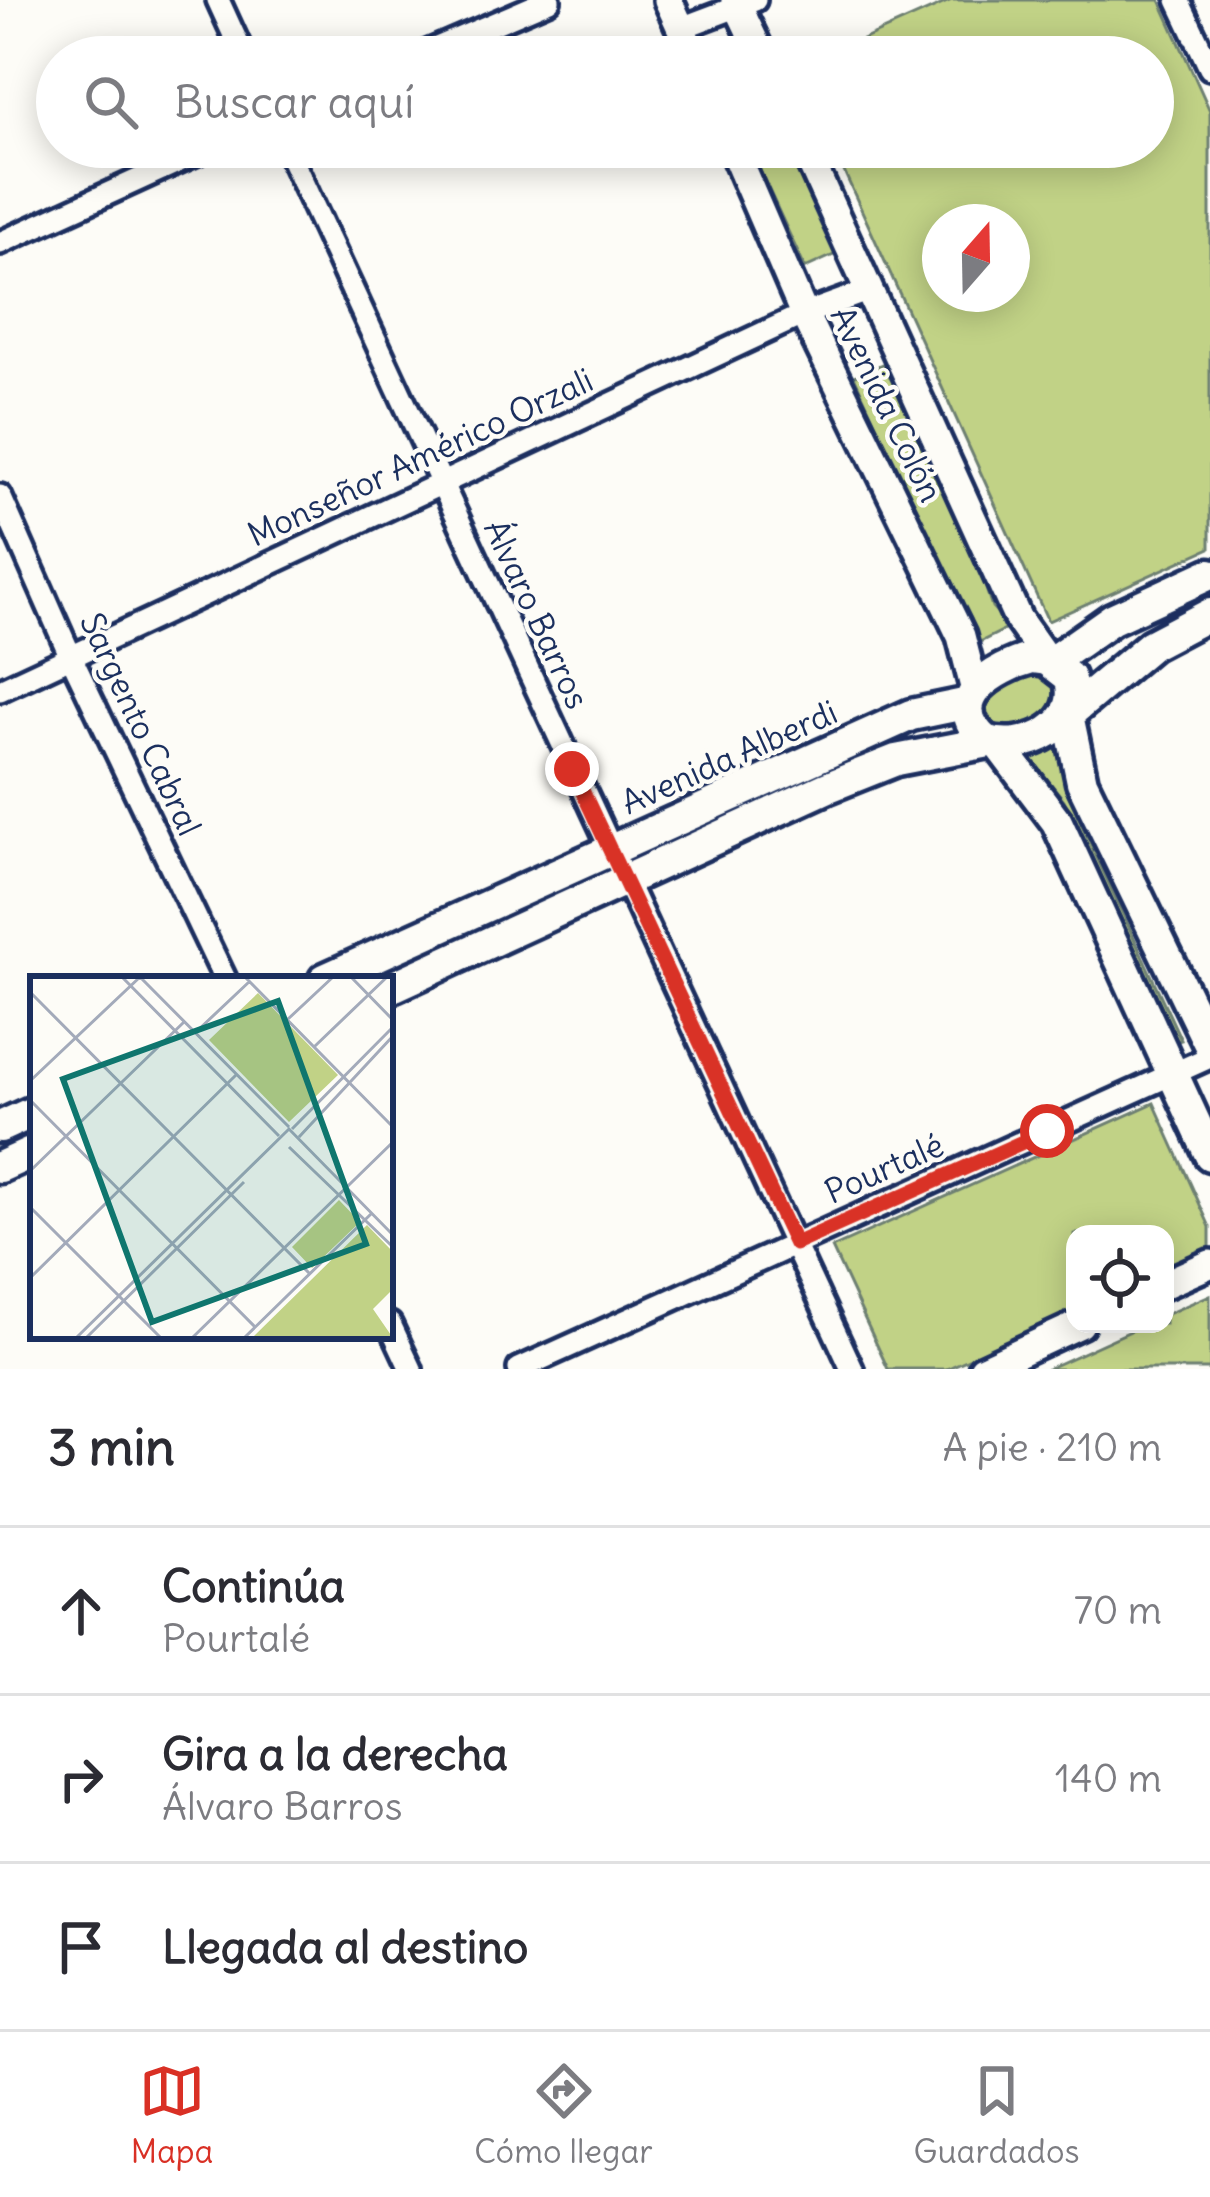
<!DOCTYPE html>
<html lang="es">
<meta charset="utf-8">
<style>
:root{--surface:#fff;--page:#f7f7f7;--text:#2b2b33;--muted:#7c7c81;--line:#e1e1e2;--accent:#d93025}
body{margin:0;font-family:Delius,sans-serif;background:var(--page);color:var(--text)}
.controls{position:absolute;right:36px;bottom:36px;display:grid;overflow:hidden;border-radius:24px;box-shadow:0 6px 30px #0003}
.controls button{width:108px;height:108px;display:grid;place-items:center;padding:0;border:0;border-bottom:3px solid var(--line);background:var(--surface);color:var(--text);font:60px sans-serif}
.compass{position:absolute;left:922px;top:204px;width:108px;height:108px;border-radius:50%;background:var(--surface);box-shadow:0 6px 30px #0003;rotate:20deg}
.stop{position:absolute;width:36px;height:36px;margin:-27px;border:9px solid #d93025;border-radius:50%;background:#fff}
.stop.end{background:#d93025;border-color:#fff;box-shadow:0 3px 12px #0008}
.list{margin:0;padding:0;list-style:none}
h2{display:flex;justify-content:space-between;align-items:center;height:156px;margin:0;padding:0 48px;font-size:51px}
h2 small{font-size:39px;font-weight:400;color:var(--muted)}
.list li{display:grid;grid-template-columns:78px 1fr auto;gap:36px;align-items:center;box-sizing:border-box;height:168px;padding:0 48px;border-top:3px solid var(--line)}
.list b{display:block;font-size:45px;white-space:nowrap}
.list p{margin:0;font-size:39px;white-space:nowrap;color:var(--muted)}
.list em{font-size:39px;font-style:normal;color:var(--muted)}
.icon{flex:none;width:66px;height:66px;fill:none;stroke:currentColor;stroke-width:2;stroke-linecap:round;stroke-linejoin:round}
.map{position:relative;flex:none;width:1210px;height:1369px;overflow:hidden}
.search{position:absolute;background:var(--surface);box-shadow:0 6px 30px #0003;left:36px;right:36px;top:36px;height:132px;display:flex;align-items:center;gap:30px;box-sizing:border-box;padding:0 42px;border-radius:66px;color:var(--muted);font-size:45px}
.sheet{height:660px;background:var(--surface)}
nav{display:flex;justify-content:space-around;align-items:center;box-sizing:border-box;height:168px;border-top:3px solid var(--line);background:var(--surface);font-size:33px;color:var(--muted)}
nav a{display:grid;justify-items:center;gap:6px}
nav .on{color:var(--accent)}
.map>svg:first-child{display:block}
.green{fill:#c1d286;stroke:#6e8072;stroke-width:3;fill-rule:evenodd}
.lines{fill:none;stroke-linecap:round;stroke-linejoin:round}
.minor-casing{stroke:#1b2f5e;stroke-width:30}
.tertiary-casing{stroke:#1b2f5e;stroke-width:36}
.secondary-casing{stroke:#1b2f5e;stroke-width:39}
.minor{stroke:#fdfcf7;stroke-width:21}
.tertiary{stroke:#fdfcf7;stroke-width:27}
.secondary{stroke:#fdfcf7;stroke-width:30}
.route{stroke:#d93025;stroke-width:15}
.labels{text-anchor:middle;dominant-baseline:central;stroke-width:9;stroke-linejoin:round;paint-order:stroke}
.street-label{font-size:33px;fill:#1b2f5e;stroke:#fdfcf7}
.inset-road{fill:none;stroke:#a3aaba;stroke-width:3}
.view{fill:#0f766e;fill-opacity:0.15;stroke:#0f766e;stroke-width:6}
.inset-edge{fill:none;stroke:#1b2f5e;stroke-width:6}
</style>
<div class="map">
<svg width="1210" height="1369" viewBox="0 0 1210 1369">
<rect width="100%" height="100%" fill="#fdfcf7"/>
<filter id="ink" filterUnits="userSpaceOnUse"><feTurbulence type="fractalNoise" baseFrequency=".00833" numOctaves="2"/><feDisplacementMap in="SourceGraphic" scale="24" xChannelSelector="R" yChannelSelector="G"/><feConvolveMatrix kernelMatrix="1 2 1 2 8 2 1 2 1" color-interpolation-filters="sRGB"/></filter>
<g filter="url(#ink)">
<path class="green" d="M952 0H1160L1210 111V548L1048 621 833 147H1153V57H824ZM940 222H1012V294H940Z
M749 147H790L838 253 805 268Z
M887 362 970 540 992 607 1010 627 974 645 971 619 935 554 854 376Z
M1034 670 1061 684 1051 715 1013 734 990 730 980 707 992 688Z
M1062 744 1067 792 1181 1040 1174 1042 1064 800 1031 759Z
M1154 1103 1210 1227V1250L1165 1271V1234H1075V1311L946 1369H888L832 1248Z
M1210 1295V1369H1047L1146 1324H1165V1315Z"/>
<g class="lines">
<g class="minor-casing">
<path id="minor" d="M218 0 244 57
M1178 0 1210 68
M681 28 755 0
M416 57 549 0
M286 147 852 1369
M0 243 210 147
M0 496 71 657 225 979
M0 690 804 314 870 290
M390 1324 411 1369
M519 1369 1210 1057"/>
</g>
<g class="tertiary-casing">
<path id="tertiary" d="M668 0 694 57
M735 0 762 57
M732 147 804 314 961 636 975 691
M804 147 1018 619 1047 660
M1165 1284 1210 1264
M983 1369 1080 1324"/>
</g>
<g class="secondary-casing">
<path id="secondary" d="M1032 658 1047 660 1069 677C1085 725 1026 754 985 740 941 700 994 668 1032 658Z
M1051 662 1112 619 1210 574
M1070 713 1151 645 1210 614
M1068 715 1082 782 1210 1046
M999 745 1057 822 1210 1155
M325 979 911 715 969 703
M390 988 826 788 896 760 989 742
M0 1127 33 1112
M0 1167 33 1152"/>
</g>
<use href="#minor" class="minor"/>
<use href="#tertiary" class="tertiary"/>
<use href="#secondary" class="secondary"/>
</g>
</g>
<g class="lines" filter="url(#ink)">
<path class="route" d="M572 769 795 1244 1047 1131"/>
</g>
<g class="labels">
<g class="street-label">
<text transform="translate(887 404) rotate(64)">Avenida Colón</text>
<text transform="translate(420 457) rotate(-25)">Monseñor Américo Orzali</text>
<text transform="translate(537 614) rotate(65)">Álvaro Barros</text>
<text transform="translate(141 724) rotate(65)">Sargento Cabral</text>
<text transform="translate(729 757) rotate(-24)">Avenida Alberdi</text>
<text transform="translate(884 1168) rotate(-24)">Pourtalé</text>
</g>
</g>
<g transform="translate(30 976)">
<rect width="363" height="363" fill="#fdfcf7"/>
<path d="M228 17 308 99 259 146 179 64ZM309 224 330 246 282 292 262 271ZM337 249 363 276V313L343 333 363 362H222Z" fill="#c1d286"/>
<path class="inset-road" d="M92 1 249 160M110 1 259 151M215 1 363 151M321 1 363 44M0 16 280 298M258 43 303 1M166 56 220 5M285 70 357 1M0 105 110 1M0 124 226 352M262 153 363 51M269 161 363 60M259 171 363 271M0 195 154 46M0 231 131 362M0 302 206 99M46 362 259 153 363 259M56 362 214 206M162 362 363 166M214 362 342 237"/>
<path class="view" d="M248 25 336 268 122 346 33 103Z"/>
<rect width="363" height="363" class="inset-edge"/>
</g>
</svg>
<div class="controls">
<button><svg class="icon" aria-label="locate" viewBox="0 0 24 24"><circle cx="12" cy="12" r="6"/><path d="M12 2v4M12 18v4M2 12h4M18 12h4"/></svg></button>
</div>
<svg class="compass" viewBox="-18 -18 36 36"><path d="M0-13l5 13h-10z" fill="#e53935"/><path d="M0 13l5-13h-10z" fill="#7c7c81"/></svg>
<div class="stop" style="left:1047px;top:1131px"></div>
<div class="stop end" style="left:572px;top:769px"></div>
<div class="search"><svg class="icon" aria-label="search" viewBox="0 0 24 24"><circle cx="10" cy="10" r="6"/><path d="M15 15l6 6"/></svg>Buscar aquí</div>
</div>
<section class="sheet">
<h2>3 min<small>A pie · 210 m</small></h2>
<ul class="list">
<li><svg class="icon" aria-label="ahead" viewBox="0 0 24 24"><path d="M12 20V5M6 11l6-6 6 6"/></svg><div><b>Continúa</b><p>Pourtalé</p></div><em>70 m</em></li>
<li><svg class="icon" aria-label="right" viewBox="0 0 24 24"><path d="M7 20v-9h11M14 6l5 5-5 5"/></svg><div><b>Gira a la derecha</b><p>Álvaro Barros</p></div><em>140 m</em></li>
<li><svg class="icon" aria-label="arrive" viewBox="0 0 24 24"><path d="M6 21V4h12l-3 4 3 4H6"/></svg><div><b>Llegada al destino</b></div></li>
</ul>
</section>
<nav>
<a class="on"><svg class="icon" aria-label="map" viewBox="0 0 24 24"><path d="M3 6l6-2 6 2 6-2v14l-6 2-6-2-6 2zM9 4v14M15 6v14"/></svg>Mapa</a>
<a><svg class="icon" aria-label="directions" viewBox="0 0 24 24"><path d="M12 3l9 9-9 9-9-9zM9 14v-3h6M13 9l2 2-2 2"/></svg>Cómo llegar</a>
<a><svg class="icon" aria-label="saved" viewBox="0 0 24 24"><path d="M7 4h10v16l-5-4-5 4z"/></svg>Guardados</a>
</nav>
